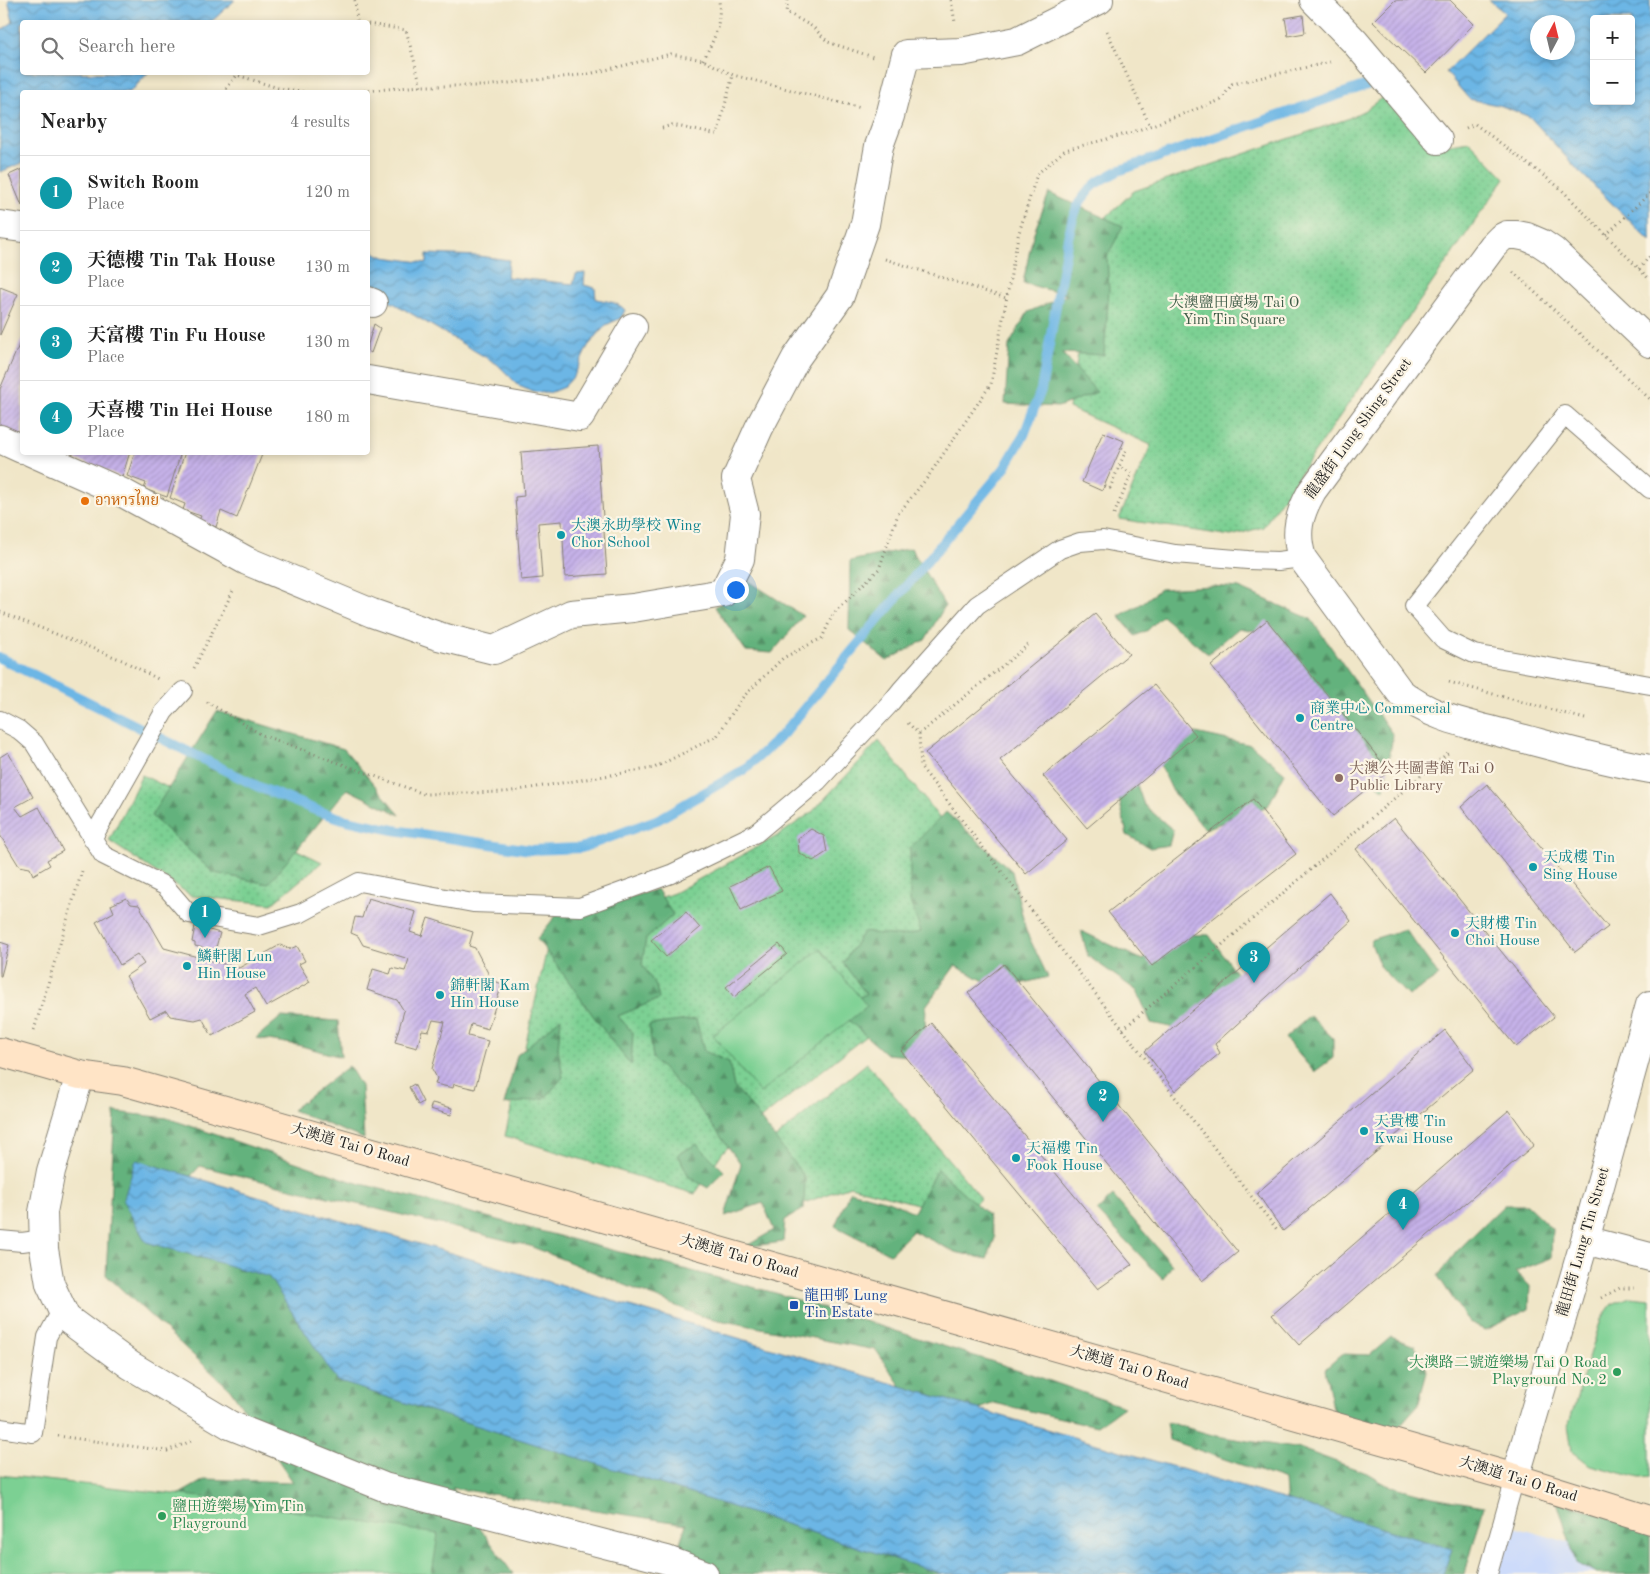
<!DOCTYPE html>
<meta charset="utf-8">
<style>
:root{--surface:#fff;--page:#f6f6f6;--text:#222;--muted:#767676;--line:#e0e0e0;--accent:#1f6fb2}
body{margin:0;font-family:"Old Standard TT","Noto Serif SC","Noto Serif Thai",serif;background:var(--page);color:var(--text)}
.controls{position:absolute;right:15px;top:15px;display:grid;overflow:hidden;border-radius:5px;box-shadow:0 2px 8px #0003}
.controls button{width:45px;height:45px;display:grid;place-items:center;padding:0;border:0;border-bottom:1px solid var(--line);background:var(--surface);color:var(--text);font:25px sans-serif}
.compass{position:absolute;left:1530px;top:15px;width:45px;height:45px;border-radius:50%;background:var(--surface);box-shadow:0 2px 8px #0003;rotate:7deg}
.you{position:absolute;left:735px;top:589px;width:18px;height:18px;margin:-12px;border:4px solid #fff;border-radius:50%;background:#1a73e8;box-shadow:0 0 0 8px #1a73e833}
.badge{display:grid;place-items:center;width:32px;height:32px;border-radius:50%;background:var(--accent);color:#fff;font-size:16px;font-weight:700}
.pin{position:absolute;translate:-50% -41px;filter:drop-shadow(0 1px 2px #0008)}
.pin::after{content:'';position:absolute;top:26px;width:18px;height:15px;background:inherit;clip-path:polygon(0 0,100% 0,50% 100%)}
.list{margin:0;padding:0;list-style:none}
h2{display:flex;justify-content:space-between;align-items:center;height:65px;margin:0;padding:0 20px;font-size:21px}
h2 small{font-size:16px;font-weight:400;color:var(--muted)}
.list li{display:grid;grid-template-columns:32px 1fr auto;gap:15px;align-items:center;box-sizing:border-box;height:75px;padding:0 20px;border-top:1px solid var(--line)}
.list b{display:block;font-size:19px;white-space:nowrap}
.list p{margin:0;font-size:16px;white-space:nowrap;color:var(--muted)}
.list em{font-size:16px;font-style:normal;color:var(--muted)}
.icon{flex:none;width:28px;height:28px;fill:none;stroke:currentColor;stroke-width:2;stroke-linecap:round;stroke-linejoin:round}
.map{position:relative;flex:none;width:1650px;height:1574px;overflow:hidden}
.search{position:absolute;background:var(--surface);box-shadow:0 2px 8px #0003;left:20px;top:20px;width:350px;height:55px;display:flex;align-items:center;gap:12px;box-sizing:border-box;padding:0 18px;border-radius:5px;color:var(--muted);font-size:19px}
.panel{position:absolute;background:var(--surface);box-shadow:0 2px 8px #0003;left:20px;top:90px;width:350px;height:365px;border-radius:5px}
.map>svg:first-child{display:block}
.built{fill:#cddbfa}
.green{fill:url(#green-dots);stroke:#4c7658}
.forest{fill:url(#forest-firs);stroke:#40674c}
.pitch{fill:#7bd093;stroke:#4c7658}
.water{fill:url(#water-waves);stroke:#446980;fill-rule:evenodd}
.lines{fill:none;stroke-linecap:round;stroke-linejoin:round}
.stream{stroke:#6cb6e5;stroke-width:10}
.building{fill:url(#building-hatch)}
.lane-casing{stroke:#868172;stroke-width:20}
.street-casing{stroke:#868172;stroke-width:30}
.secondary-casing{stroke:#868172;stroke-width:30}
.path{stroke:#868172;stroke-width:3;stroke-dasharray:1 4;stroke-linecap:butt}
.lane{stroke:#fff;stroke-width:18}
.street{stroke:#fff;stroke-width:28}
.secondary{stroke:#ffe4c6;stroke-width:28}
.food-dot{fill:#e8710a;stroke:#fcf5e5;stroke-width:2}
.culture-dot{fill:#0f9aa8;stroke:#fcf5e5;stroke-width:2}
.education-dot{fill:#8d6e63;stroke:#fcf5e5;stroke-width:2}
.transit-dot{fill:#1a4fb4;stroke:#fcf5e5;stroke-width:2}
.leisure-dot{fill:#2e9e5b;stroke:#fcf5e5;stroke-width:2}
.labels{text-anchor:middle;dominant-baseline:central;stroke-width:4.5;stroke-linejoin:round;paint-order:stroke}
.park-label{font-size:15px;fill:#3d5b46;stroke:#fcf5e5}
.street-label{font-size:15px;fill:#1c1c1c;stroke:#fcf5e5}
.food-label{font-size:15px;fill:#c56008;stroke:#fcf5e5;text-anchor:start}
.culture-label{font-size:15px;fill:#0d838f;stroke:#fcf5e5;text-anchor:start}
.education-label{font-size:15px;fill:#785e54;stroke:#fcf5e5;text-anchor:start}
.transit-label{font-size:15px;fill:#164399;stroke:#fcf5e5;text-anchor:start}
.leisure-label{font-size:15px;fill:#27864d;stroke:#fcf5e5;text-anchor:end}
</style>
<div class="map">
<svg width="1650" height="1574" viewBox="0 0 1650 1574">
<defs>
<pattern id="green-dots" width="8" height="8" patternUnits="userSpaceOnUse" patternTransform="scale(1.25)"><rect width="8" height="8" fill="#7bd093"/><path d="M2 2h.1M6 6h.1" fill="none" stroke="#6ab27e" stroke-width="1.8" stroke-linecap="round"/></pattern>
<pattern id="forest-firs" width="22" height="20" patternUnits="userSpaceOnUse" patternTransform="scale(1.25)"><rect width="22" height="20" fill="#64b27d"/><path d="M5 1l3.5 6h-7zM16 11l3.5 6h-7z" fill="#529066"/></pattern>
<pattern id="water-waves" width="16" height="10" patternUnits="userSpaceOnUse" patternTransform="scale(1.25)"><rect width="16" height="10" fill="#6cb6e5"/><path d="M0 5q4-4 8 0t8 0" fill="none" stroke="#5893b9"/></pattern>
<pattern id="building-hatch" width="6" height="6" patternUnits="userSpaceOnUse" patternTransform="scale(1.25)"><rect width="6" height="6" fill="#c6b2e9"/><path d="M-1 1l2-2M0 6l6-6M5 7l2-2" fill="none" stroke="#aa98c7"/></pattern>
</defs>
<rect width="100%" height="100%" fill="#fcf5e5"/>
<filter id="ink" filterUnits="userSpaceOnUse"><feTurbulence type="fractalNoise" baseFrequency=".02" numOctaves="2"/><feDisplacementMap in="SourceGraphic" scale="10" xChannelSelector="R" yChannelSelector="G"/><feConvolveMatrix kernelMatrix="1 2 1 2 8 2 1 2 1" color-interpolation-filters="sRGB"/></filter>
<filter id="wash" filterUnits="userSpaceOnUse"><feTurbulence type="fractalNoise" baseFrequency=".0096" numOctaves="4" result="noise"/><feDisplacementMap in="SourceGraphic" scale="20" xChannelSelector="R" yChannelSelector="G"/><feGaussianBlur stdDeviation="1.12" result="paint"/><feColorMatrix in="noise" values="0 0 0 0 0 0 0 0 0 0 0 0 0 0 0 0 0 1.4 0 .05"/><feComposite in="paint" operator="in"/></filter>
<g filter="url(#wash)">
<rect width="100%" height="100%" fill="#f0e6c8"/>
<path class="built" d="M1511 1526 1650 1565V1574H1497Z"/>
<path class="green" d="M1383 97 1431 147 1469 141 1505 178 1263 527 1231 536 1119 519 1151 445 1069 408 1095 251 1105 218 1134 191 1347 119 1365 110Z
M879 741 1017 917 744 1132 722 1153 695 1194 505 1136 548 944 600 919 674 893 779 835 812 812Z
M142 775 322 862 272 904 192 896 109 841Z
M867 1063 981 1198 975 1204 928 1207 850 1186 804 1203 757 1153Z"/>
<path class="forest" d="M1049 193 1123 226 1107 257 1109 290 1104 355 1062 353 1097 392 1058 407 1005 404 1009 345 1028 312 1067 295 1023 283 1033 235Z
M911 548 945 606 925 640 887 661 849 630 850 561Z
M747 580 803 616 772 653 746 651 715 607Z
M1212 586 1239 588 1311 619 1393 735 1384 790 1355 767 1269 634 1239 628 1208 654 1162 616 1148 630 1135 636 1119 616 1141 604 1160 589Z
M217 711 344 749 400 815 347 789 268 884 214 873 151 816Z
M1196 733 1251 745 1285 773 1268 806 1205 829 1174 794 1156 756Z
M1132 771 1144 805 1173 830 1169 845 1150 848 1127 835 1116 784Z
M946 812 1012 871 1026 931 1048 977 1000 989 955 966 926 1006 924 1057 886 1054 835 1008 866 994 843 963 863 932 900 936 921 932 910 902V848Z
M657 889 673 915 646 939 642 964 656 986 659 999 618 1016 633 1033 631 1065C597 1024 569 980 537 939L558 913 601 906Z
M1405 929 1439 976 1408 996 1380 967 1370 940Z
M1081 931 1143 960 1168 934 1209 935 1246 987 1190 1031 1151 1023 1137 991 1088 956Z
M1310 1016 1333 1038V1058L1314 1072 1285 1038Z
M281 1017 338 1021 341 1057 298 1045 256 1038Z
M561 1018 558 1048 563 1077 545 1098 504 1105 517 1055Z
M696 1019 704 1051 729 1062 734 1087 749 1104 805 1178 804 1209 785 1220 783 1242 745 1247 774 1230 763 1203 725 1216 741 1164 694 1101 653 1059 649 1025Z
M349 1066 361 1086 364 1139 292 1110Z
M115 1112 167 1118 354 1182 779 1294 1022 1371 1124 1407 1097 1426 994 1403 931 1430 876 1350 703 1317 530 1246 200 1166 169 1200 987 1574H670L686 1524 452 1488 513 1574H414L123 1526 206 1479 293 1482 230 1389 106 1275Z
M697 1144 724 1171 708 1188 689 1177 678 1154Z
M937 1169 987 1214 995 1238 987 1259 955 1252 913 1231 890 1254 835 1226 850 1191 888 1201 914 1212Z
M1113 1196 1172 1265 1163 1279 1097 1211Z
M1504 1205H1527L1552 1229 1551 1258 1515 1272 1530 1286 1529 1309 1485 1330 1469 1323 1438 1276 1457 1251Z
M1391 1337 1415 1346 1427 1372 1418 1405 1392 1434 1334 1413 1325 1369 1342 1354 1370 1355Z
M1167 1422 1216 1436 1301 1449 1367 1473 1387 1485 1433 1497 1484 1506 1465 1574H1397L1288 1522 1285 1480 1169 1440Z
M1557 1501 1650 1530V1574H1596L1576 1563Z"/>
<path class="pitch" d="M820 949 867 1006 760 1093 713 1035Z
M1630 1297 1650 1299V1477L1640 1478 1590 1465 1572 1451 1568 1426 1601 1319 1612 1304Z
M0 1475 211 1498 438 1534 432 1574H0Z"/>
<path class="water" d="M8 0H235L211 22H22V72L148 73 130 92H22V163L0 172V31L13 22Z
M1489 0H1650V241L1577 169 1530 117 1502 106 1469 99 1446 72 1505 13ZM1594 19H1631V101H1594ZM1568 22V52H1538V22Z
M368 249 384 257 427 263V254L479 256 509 260 507 277 573 284 576 274 585 273 584 285 595 288 596 299C606 301 618 302 625 310L621 318 606 325 588 346 574 376 564 387 549 393 533 392 519 386 497 364 395 304 368 291Z
M136 1160 1452 1549 1443 1574H942L337 1381 269 1277 146 1242 123 1201Z"/>
<g class="lines">
<path class="stream" d="M0 658 261 788 318 811 346 820 394 830 531 850 581 848 659 819 745 769 783 734 1004 469 1024 435 1041 390 1068 238 1073 218 1079 203 1090 189 1098 182 1118 171 1367 85"/>
</g>
<g id="blocks">
<path class="building" d="M1395 0H1450L1474 24 1426 73 1373 22Z
M1303 15 1305 33 1288 36 1285 18Z
M22 169V206L9 175Z
M0 287 18 294 0 335Z
M374 324 380 328 371 353 368 351V344Z
M22 338V436L0 433V389Z
M1103 432 1124 441 1102 491 1082 482Z
M598 446 607 574 565 577 562 521 538 523 542 578 521 580 515 497 524 496 521 452Z
M48 452H130L122 477 84 462Z
M135 452H181L167 497 144 489 146 483 127 476Z
M185 452H263L237 518 221 511 216 527 199 520 201 516 183 510 185 504 170 498Z
M1095 614 1129 654 1000 760 1067 840 1026 874 925 753Z
M1267 620 1389 771 1333 816 1211 666Z
M1154 685 1196 735 1087 828 1043 776Z
M8 752 33 797 15 807 22 816 39 807 63 851 47 860 50 865 33 875 30 868 19 866 0 835V757Z
M1487 784 1608 927 1575 952 1461 807Z
M1253 799 1296 854 1152 966 1108 912Z
M1394 818 1554 1017 1516 1047 1356 849Z
M811 829 824 836 827 852 813 861 799 853 798 838Z
M769 867 782 891 741 910 730 886Z
M1330 893 1351 921 1215 1044 1220 1053 1175 1091 1145 1051Z
M126 898 131 904 139 905 164 948 239 968 280 945 290 949 297 946 305 961 299 964 310 982 266 1007 255 988 245 994 255 1012 212 1036 202 1018 195 1020 170 1016 166 1010 150 1018 126 976 144 964 137 954 120 965 96 922 114 912 111 905Z
M368 898 416 912 410 932 422 936 428 918 473 932 469 946 475 948 488 973 487 978 502 984 488 1029 471 1024 468 1036 488 1041 475 1089 454 1084 453 1088 435 1084 437 1078 432 1069 445 1022 433 1020 429 1031 422 1030 417 1048 395 1042 404 1011 397 1000 367 990 373 969 390 974 392 968 405 971 409 959 363 945 358 936 351 933 355 917 362 918Z
M686 912 700 928 666 957 651 940Z
M195 926 220 933 215 951 195 946V943L192 942Z
M0 942 9 945 1 976H0Z
M779 944 787 954 734 997 726 987Z
M1004 964 1238 1252 1202 1281 968 993Z
M931 1023 1132 1265 1098 1289 901 1051Z
M1445 1030 1474 1069 1283 1231 1257 1193Z
M414 1084 423 1102 418 1105 409 1087Z
M432 1103 452 1108 451 1115 430 1109Z
M1509 1110 1534 1145 1299 1345 1272 1315Z"/>
</g>
</g>
<g filter="url(#ink)">
<use href="#blocks" fill-opacity="0" stroke="#868172" stroke-width="1"/>
<g class="lines">
<g class="lane-casing">
<path id="lane" d="M1650 489 1565 415 1414 606 1443 639 1474 654 1650 685
M0 720 19 730 34 743 103 855 165 886 189 914 259 926 301 913 359 882 473 903 580 907 671 874 756 833 818 781 889 705 901 690 977 605 1060 549 1080 542 1103 540 1175 554 1248 560 1278 561 1302 558
M92 839 164 712 183 691
M0 1240 22 1242 44 1239
M0 1428 33 1433 47 1337 62 1309
M1488 1574 1515 1478"/>
</g>
<g class="street-casing">
<path id="street" d="M1314 0 1355 42 1438 140
M0 225 22 228
M368 301 373 303
M1650 343 1553 251 1541 243 1527 237 1517 235H1507L1501 238 1493 246 1312 491C1299 514 1294 532 1302 558L1400 692C1432 719 1474 725 1513 736 1559 748 1604 761 1650 769
M368 380 580 417 633 327
M0 439 22 449
M31 452 123 493 247 561 372 613 438 636 494 650 571 614 633 608 723 593 740 559 745 514 736 479 759 428 796 358 840 296 865 224 879 146 890 116 906 54 961 52 1017 41 1099 0
M80 1075 51 1171 43 1212 44 1249 50 1284 66 1318 130 1365 230 1425 384 1487 667 1560 704 1574
M1585 1240 1650 1257
M1515 1478 1585 1240 1650 1005"/>
</g>
<g class="secondary-casing">
<path id="secondary" d="M0 1052 80 1075 123 1081 1515 1478 1650 1520"/>
</g>
<path class="path" d="M355 0 357 22H359
M788 0 786 12 813 27 828 42 873 57
M951 0 955 22
M368 24 406 30 421 86
M1107 31 1150 126
M703 60C715 38 721 26 719 0
M226 89 237 75 278 88 305 92
M354 92 421 86H483L589 74 671 54 703 60 733 75 861 108
M662 128 672 125 717 135 733 75
M1466 128 1475 124 1560 188 1650 280
M1606 235 1650 193
M885 259 1006 298
M1639 269 1650 256
M1513 272 1650 399
M1105 486 1110 488 1126 450 1121 448
M1114 514 1132 473 1119 467
M0 612 122 660 158 679
M194 668 234 589
M1449 682 1585 719
M207 702 262 735 424 794 506 792 654 768 717 736 743 697 783 658 822 638 833 614 879 569 898 514 927 478 991 384 1018 236 1037 174 1065 150 1130 133 1221 100 1232 84 1330 62
M908 723 919 734 921 767 1278 1231
M919 734 1028 645
M1123 1029 1449 752
M34 1030 82 871
M1601 1298 1620 1288H1634
M58 1436 167 1451 194 1440"/>
<use href="#lane" class="lane"/>
<use href="#street" class="street"/>
<use href="#secondary" class="secondary"/>
</g>
</g>
<circle class="food-dot" cx="85" cy="501" r="5"/>
<g class="culture-dot">
<circle cx="561" cy="535" r="5"/>
<circle cx="1300" cy="718" r="5"/>
<circle cx="1533" cy="867" r="5"/>
<circle cx="1455" cy="933" r="5"/>
<circle cx="187" cy="966" r="5"/>
<circle cx="440" cy="995" r="5"/>
<circle cx="1364" cy="1131" r="5"/>
<circle cx="1016" cy="1158" r="5"/>
</g>
<circle class="education-dot" cx="1339" cy="778" r="5"/>
<rect class="transit-dot" x="789" y="1300" width="10" height="10" rx="2.5"/>
<g class="leisure-dot">
<circle cx="1617" cy="1372" r="5"/>
<circle cx="162" cy="1516" r="5"/>
</g>
<g class="labels">
<g class="park-label">
<text x="1234" y="303">大澳鹽田廣場 Tai O<tspan x="1234" dy="17">Yim Tin Square</tspan></text>
</g>
<g class="street-label">
<text transform="translate(1359 429) rotate(-54)">龍盛街 Lung Shing Street</text>
<text transform="translate(350 1146) rotate(16)">大澳道 Tai O Road</text>
<text transform="translate(1584 1242) rotate(-74)">龍田街 Lung Tin Street</text>
<text transform="translate(739 1257) rotate(16)">大澳道 Tai O Road</text>
<text transform="translate(1129 1368) rotate(16)">大澳道 Tai O Road</text>
<text transform="translate(1518 1480) rotate(17)">大澳道 Tai O Road</text>
</g>
<g class="food-label">
<text x="95" y="501">อาหารไทย</text>
</g>
<g class="culture-label">
<text x="571" y="526">大澳永助學校 Wing<tspan x="571" dy="17">Chor School</tspan></text>
<text x="1310" y="709">商業中心 Commercial<tspan x="1310" dy="17">Centre</tspan></text>
<text x="1543" y="858">天成樓 Tin<tspan x="1543" dy="17">Sing House</tspan></text>
<text x="1465" y="924">天財樓 Tin<tspan x="1465" dy="17">Choi House</tspan></text>
<text x="197" y="957">鱗軒閣 Lun<tspan x="197" dy="17">Hin House</tspan></text>
<text x="450" y="986">錦軒閣 Kam<tspan x="450" dy="17">Hin House</tspan></text>
<text x="1374" y="1122">天貴樓 Tin<tspan x="1374" dy="17">Kwai House</tspan></text>
<text x="1026" y="1149">天福樓 Tin<tspan x="1026" dy="17">Fook House</tspan></text>
</g>
<g class="education-label">
<text x="1349" y="769">大澳公共圖書館 Tai O<tspan x="1349" dy="17">Public Library</tspan></text>
</g>
<g class="transit-label">
<text x="804" y="1296">龍田邨 Lung<tspan x="804" dy="17">Tin Estate</tspan></text>
</g>
<g class="leisure-label">
<text x="1607" y="1363">大澳路二號遊樂場 Tai O Road<tspan x="1607" dy="17">Playground No. 2</tspan></text>
<text x="172" y="1507" text-anchor="start">鹽田遊樂場 Yim Tin<tspan x="172" dy="17">Playground</tspan></text>
</g>
</g>
</svg>
<div class="controls">
<button>+</button>
<button>−</button>
</div>
<svg class="compass" viewBox="-18 -18 36 36"><path d="M0-13l5 13h-10z" fill="#e53935"/><path d="M0 13l5-13h-10z" fill="#767676"/></svg>
<div class="you"></div>
<div class="pin badge" style="left:205px;top:938px;background:#0f9aa8">1</div>
<div class="pin badge" style="left:1103px;top:1122px;background:#0f9aa8">2</div>
<div class="pin badge" style="left:1254px;top:983px;background:#0f9aa8">3</div>
<div class="pin badge" style="left:1403px;top:1230px;background:#0f9aa8">4</div>
<div class="search"><svg class="icon" aria-label="search" viewBox="0 0 24 24"><circle cx="10" cy="10" r="6"/><path d="M15 15l6 6"/></svg>Search here</div>
<section class="panel">
<h2>Nearby<small>4 results</small></h2>
<ul class="list">
<li><span class="badge" style="background:#0f9aa8">1</span><div><b>Switch Room</b><p>Place</p></div><em>120 m</em></li>
<li><span class="badge" style="background:#0f9aa8">2</span><div><b>天德樓 Tin Tak House</b><p>Place</p></div><em>130 m</em></li>
<li><span class="badge" style="background:#0f9aa8">3</span><div><b>天富樓 Tin Fu House</b><p>Place</p></div><em>130 m</em></li>
<li><span class="badge" style="background:#0f9aa8">4</span><div><b>天喜樓 Tin Hei House</b><p>Place</p></div><em>180 m</em></li>
</ul>
</section>
</div>
